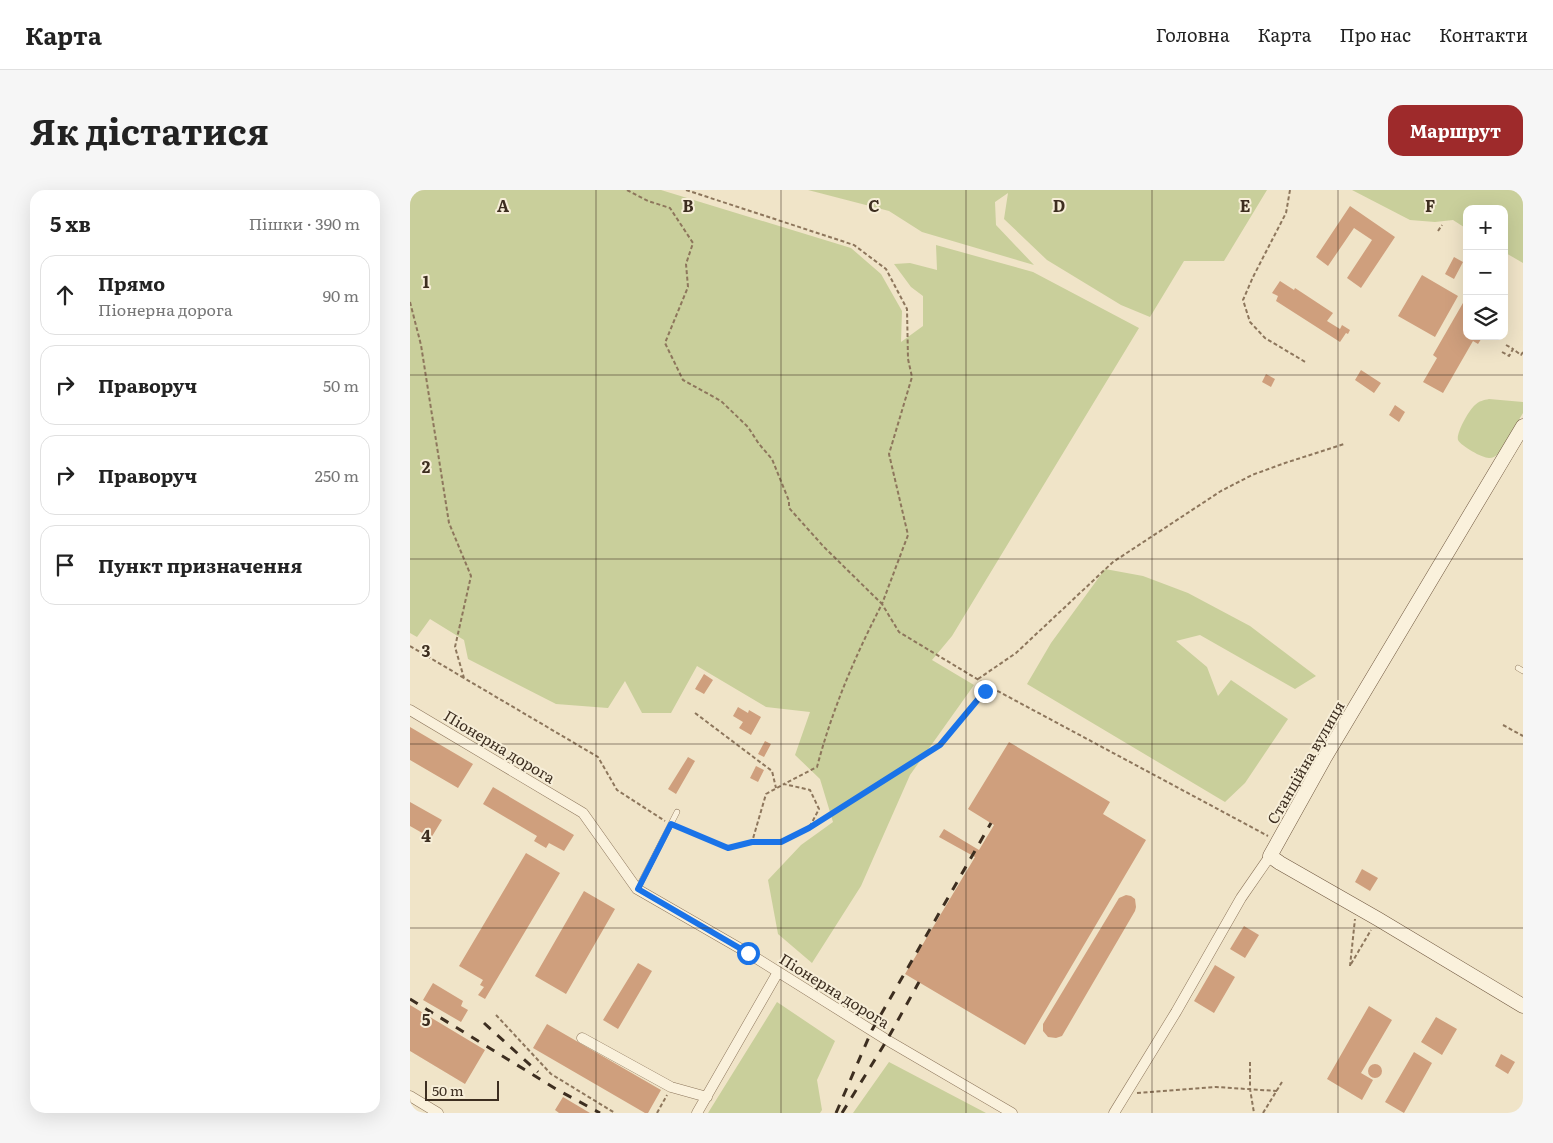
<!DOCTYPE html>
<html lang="uk">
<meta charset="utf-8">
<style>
:root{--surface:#fff;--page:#f6f6f6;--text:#222;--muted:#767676;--line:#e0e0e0;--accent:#9e2a2b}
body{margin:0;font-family:Literata,serif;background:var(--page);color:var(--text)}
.controls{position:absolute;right:15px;top:15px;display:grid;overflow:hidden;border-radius:10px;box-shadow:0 5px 20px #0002}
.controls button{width:45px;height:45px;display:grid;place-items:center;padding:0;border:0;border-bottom:1px solid var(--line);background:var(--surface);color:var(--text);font:25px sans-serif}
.scale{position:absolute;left:15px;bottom:12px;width:74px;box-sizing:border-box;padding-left:5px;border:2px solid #3d2e20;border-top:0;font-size:14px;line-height:18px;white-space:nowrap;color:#3d2e20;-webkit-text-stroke:4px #f7eed8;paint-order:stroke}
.stop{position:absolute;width:15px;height:15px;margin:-11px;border:4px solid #1a73e8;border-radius:50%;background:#fff}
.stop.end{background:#1a73e8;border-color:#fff;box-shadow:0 1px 5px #0008}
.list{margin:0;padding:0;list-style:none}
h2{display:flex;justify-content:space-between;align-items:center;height:65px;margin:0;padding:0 20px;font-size:21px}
h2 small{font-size:16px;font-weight:400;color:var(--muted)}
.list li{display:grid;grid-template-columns:32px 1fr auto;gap:15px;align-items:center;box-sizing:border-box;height:80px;margin:0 10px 10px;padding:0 10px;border:1px solid var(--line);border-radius:15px}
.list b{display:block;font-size:19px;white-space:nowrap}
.list p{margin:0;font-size:16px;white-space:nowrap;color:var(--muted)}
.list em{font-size:16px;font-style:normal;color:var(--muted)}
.icon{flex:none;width:28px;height:28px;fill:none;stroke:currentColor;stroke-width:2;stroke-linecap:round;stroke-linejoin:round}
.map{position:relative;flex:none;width:1113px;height:923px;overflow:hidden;border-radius:15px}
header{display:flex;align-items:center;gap:30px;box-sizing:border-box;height:70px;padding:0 25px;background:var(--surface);border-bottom:1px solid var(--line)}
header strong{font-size:24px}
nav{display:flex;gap:28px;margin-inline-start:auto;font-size:18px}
.intro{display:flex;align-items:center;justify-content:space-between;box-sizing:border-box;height:120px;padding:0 30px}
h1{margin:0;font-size:35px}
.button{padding:12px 22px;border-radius:15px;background:var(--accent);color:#fff;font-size:18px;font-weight:700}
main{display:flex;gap:30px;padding:0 30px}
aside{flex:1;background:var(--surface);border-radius:15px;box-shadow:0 5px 20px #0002}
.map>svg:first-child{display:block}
.green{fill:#c9cf9b}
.building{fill:#cf9f7d}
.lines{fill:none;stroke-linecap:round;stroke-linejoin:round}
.lane-casing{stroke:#8d765c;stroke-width:6}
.street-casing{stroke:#8d765c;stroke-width:11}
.secondary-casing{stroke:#6f573f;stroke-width:15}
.path{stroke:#8d765c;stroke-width:2;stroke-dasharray:4 2.5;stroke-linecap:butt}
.lane{stroke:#faf1dc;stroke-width:5}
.street{stroke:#faf1dc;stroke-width:10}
.secondary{stroke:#faf1dc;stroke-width:14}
.rail{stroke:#3d2e20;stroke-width:3;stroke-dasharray:9 9;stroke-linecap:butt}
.route{stroke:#1a73e8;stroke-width:6}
.grid{fill:none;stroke:#3d2e20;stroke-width:1;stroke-opacity:0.55}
.labels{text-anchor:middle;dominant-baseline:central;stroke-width:4;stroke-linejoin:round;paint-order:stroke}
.street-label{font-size:15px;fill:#3d2e20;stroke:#f7eed8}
.grid-label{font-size:16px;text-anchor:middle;font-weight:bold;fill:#3d2e20;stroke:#f7eed8;stroke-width:4;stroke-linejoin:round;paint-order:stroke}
</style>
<header>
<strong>Карта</strong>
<nav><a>Головна</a><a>Карта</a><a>Про нас</a><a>Контакти</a></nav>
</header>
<div class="intro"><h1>Як дістатися</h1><a class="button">Маршрут</a></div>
<main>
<aside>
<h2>5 хв<small>Пішки · 390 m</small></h2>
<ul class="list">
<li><svg class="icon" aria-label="ahead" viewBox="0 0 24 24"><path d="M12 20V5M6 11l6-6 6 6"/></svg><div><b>Прямо</b><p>Піонерна дорога</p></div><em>90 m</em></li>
<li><svg class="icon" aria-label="right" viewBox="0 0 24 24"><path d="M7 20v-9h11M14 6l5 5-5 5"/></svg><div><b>Праворуч</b></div><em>50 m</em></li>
<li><svg class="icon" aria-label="right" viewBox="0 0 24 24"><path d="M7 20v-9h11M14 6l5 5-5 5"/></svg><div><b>Праворуч</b></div><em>250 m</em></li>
<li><svg class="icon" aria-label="arrive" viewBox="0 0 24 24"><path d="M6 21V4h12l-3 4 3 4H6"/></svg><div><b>Пункт призначення</b></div></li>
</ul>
</aside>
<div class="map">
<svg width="1113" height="923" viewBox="0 0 1113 923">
<rect width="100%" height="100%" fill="#f0e4c8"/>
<path class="green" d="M0 0H251L300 15 441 58 471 84 492 121 491 152 513 136V106L501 97 484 74 500 73 527 80 526 55 623 82 729 138 542 446 522 470 564 495 500 585 451 696 402 773 368 744 358 690 391 655 423 632 410 589 385 565 400 522 356 517 287 476 261 523H232L215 491 198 518 146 514 58 469 54 450 20 429 7 447 0 443Z
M398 0H857L814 71H774L740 127 711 115 637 70 594 29 598 3 585 12 586 35 624 75 512 42 479 21Z
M942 0H1113V73L1094 62V19H1057V39L1043 30 1025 32 1000 30Z
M1079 209 1113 212V223L1089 263C1086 266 1083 268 1079 268 1072 268 1051 256 1048 250 1046 243 1059 220 1065 215 1069 211 1074 210 1079 209Z
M695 379 733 386 778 403 840 436 906 486 885 499 790 445 766 451 797 477 808 506 821 490 878 529 835 593 815 612 617 494 641 453Z
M367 812 425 851 407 890 412 920 410 923H298Z
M479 872 576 923H443Z"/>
<path class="building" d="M940 16 985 47 951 98 937 88 962 50 944 38 918 76 906 67Z
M1044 67 1053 72 1044 89 1035 84Z
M1012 85 1048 106 1025 147 988 126Z
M870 91 884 100 885 98 923 123 917 131 930 139 932 135 940 140 938 144 936 143 930 152 866 111 868 106 862 103Z
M1057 106V146H1073L1068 154 1063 151 1033 203 1013 192 1027 168 1023 165Z
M951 180 971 193 964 203 945 190Z
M856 184 865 189 861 197 852 192Z
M985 215 995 222 989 232 979 225Z
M294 484 303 490 294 504 285 499Z
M328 517 338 523 339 520 351 527 341 545 329 538 333 532 323 526Z
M0 537 63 574 48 598 0 570Z
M355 551 361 554 354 567 348 564Z
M599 552 700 612 693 624 736 650 615 855 495 784 565 667 529 647 534 639 569 660 584 635 558 619Z
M278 567 285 571 266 604 258 599Z
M346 576 354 580 348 592 340 588Z
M83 597 164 645 154 661 139 653 136 658 124 651 127 646 73 614Z
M0 612 32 630 21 648 0 636Z
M116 663 150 683 75 809 68 805 74 797 70 795 73 790 49 776Z
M952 679 968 688 960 701 945 692Z
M174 701 205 719 156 804 125 786Z
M716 705 721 706 725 709 726 717 725 721 652 846 646 848 638 847 633 841V834L709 708Z
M834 736 849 745 835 768 820 759Z
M228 773 242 781 208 839 193 830Z
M805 775 825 787 804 823 784 811Z
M23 793 53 811 51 816 58 820 51 832 13 810Z
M0 815 75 860 55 894 0 861Z
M959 816 982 830 951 883 963 890 952 910 917 889Z
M1026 827 1047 839 1032 865 1011 852Z
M137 834 251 900 238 923H235L123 858Z
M1004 862 1022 873 994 923 975 912Z
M1091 864 1105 872 1098 884 1085 876Z
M958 881a7 7 0 1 1 14 0a7 7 0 1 1-14 0Z
M153 907 180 923H149L145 920Z"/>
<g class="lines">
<g class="lane-casing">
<path id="lane" d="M1108 478 1113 481
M228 698 267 622"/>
</g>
<g class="street-casing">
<path id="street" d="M0 520 173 623 227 699 338 763 477 850 602 923
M172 848 261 897 297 907
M0 906 28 923
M287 923 368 782
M704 923 766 822 831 708 860 666"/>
</g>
<g class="secondary-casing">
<path id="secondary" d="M1113 236 914 569 860 666 870 673 968 729 1113 816"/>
</g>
<path class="path" d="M217 0 238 11 260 18 283 53 276 74 278 97 255 153 273 190 311 211 338 237 349 254 362 269 379 311V318L414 357 472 414C445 466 422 520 407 577L374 594
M276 0 444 55 476 79 497 119 498 169 502 187 479 264 498 345 472 414 489 442 582 498 858 646
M880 0 876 23 843 87 833 110 840 132 855 148 897 173
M1028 41 1032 35
M0 112 11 155 39 333 61 386 45 457 54 488 188 567 207 600 255 631
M1096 155 1103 159
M1092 162 1099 166 1103 159 1111 165 1113 162
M0 456 54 488
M568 489 606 463 703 372 811 301 842 285 875 273 934 254
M285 523 362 581 366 598
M1093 535 1113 546
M266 636 318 658 342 652H371L399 638 409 619 400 600 374 594 356 604 342 652
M401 637 530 555 575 501 581 498
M941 774 961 740
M940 776 945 729
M86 825 141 884 205 923
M840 872V899L844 923
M727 903 806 897 867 901
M247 923 257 905
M853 923 872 892"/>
<use href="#lane" class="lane"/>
<use href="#street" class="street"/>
<use href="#secondary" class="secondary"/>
<path class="rail" d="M0 809 146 899 190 923
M74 833 128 882
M426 923 462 840 581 633
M432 923 477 850 509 792"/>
</g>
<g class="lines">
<path class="route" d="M338 763 228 699 261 634 318 658 342 652H371L399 638 530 555 575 501"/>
</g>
<path class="grid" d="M186 0V923M371 0V923M556 0V923M742 0V923M928 0V923M0 185H1113M0 369H1113M0 554H1113M0 738H1113"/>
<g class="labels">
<g class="street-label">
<text transform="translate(90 556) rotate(31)">Піонерна дорога</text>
<text transform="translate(895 572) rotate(-60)">Станційна вулиця</text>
<text transform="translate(425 800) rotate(32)">Піонерна дорога</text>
</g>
</g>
<g class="grid-label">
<text x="93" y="22">A</text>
<text x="278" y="22">B</text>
<text x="464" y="22">C</text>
<text x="649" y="22">D</text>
<text x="835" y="22">E</text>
<text x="1020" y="22">F</text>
<text x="16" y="98">1</text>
<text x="16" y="283">2</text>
<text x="16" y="467">3</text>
<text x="16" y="652">4</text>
<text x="16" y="836">5</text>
</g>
</svg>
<div class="controls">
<button>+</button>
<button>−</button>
<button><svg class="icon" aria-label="layers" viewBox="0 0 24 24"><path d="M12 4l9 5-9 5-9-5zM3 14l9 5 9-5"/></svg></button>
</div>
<div class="scale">50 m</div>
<div class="stop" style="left:338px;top:763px"></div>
<div class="stop end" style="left:575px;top:501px"></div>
</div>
</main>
